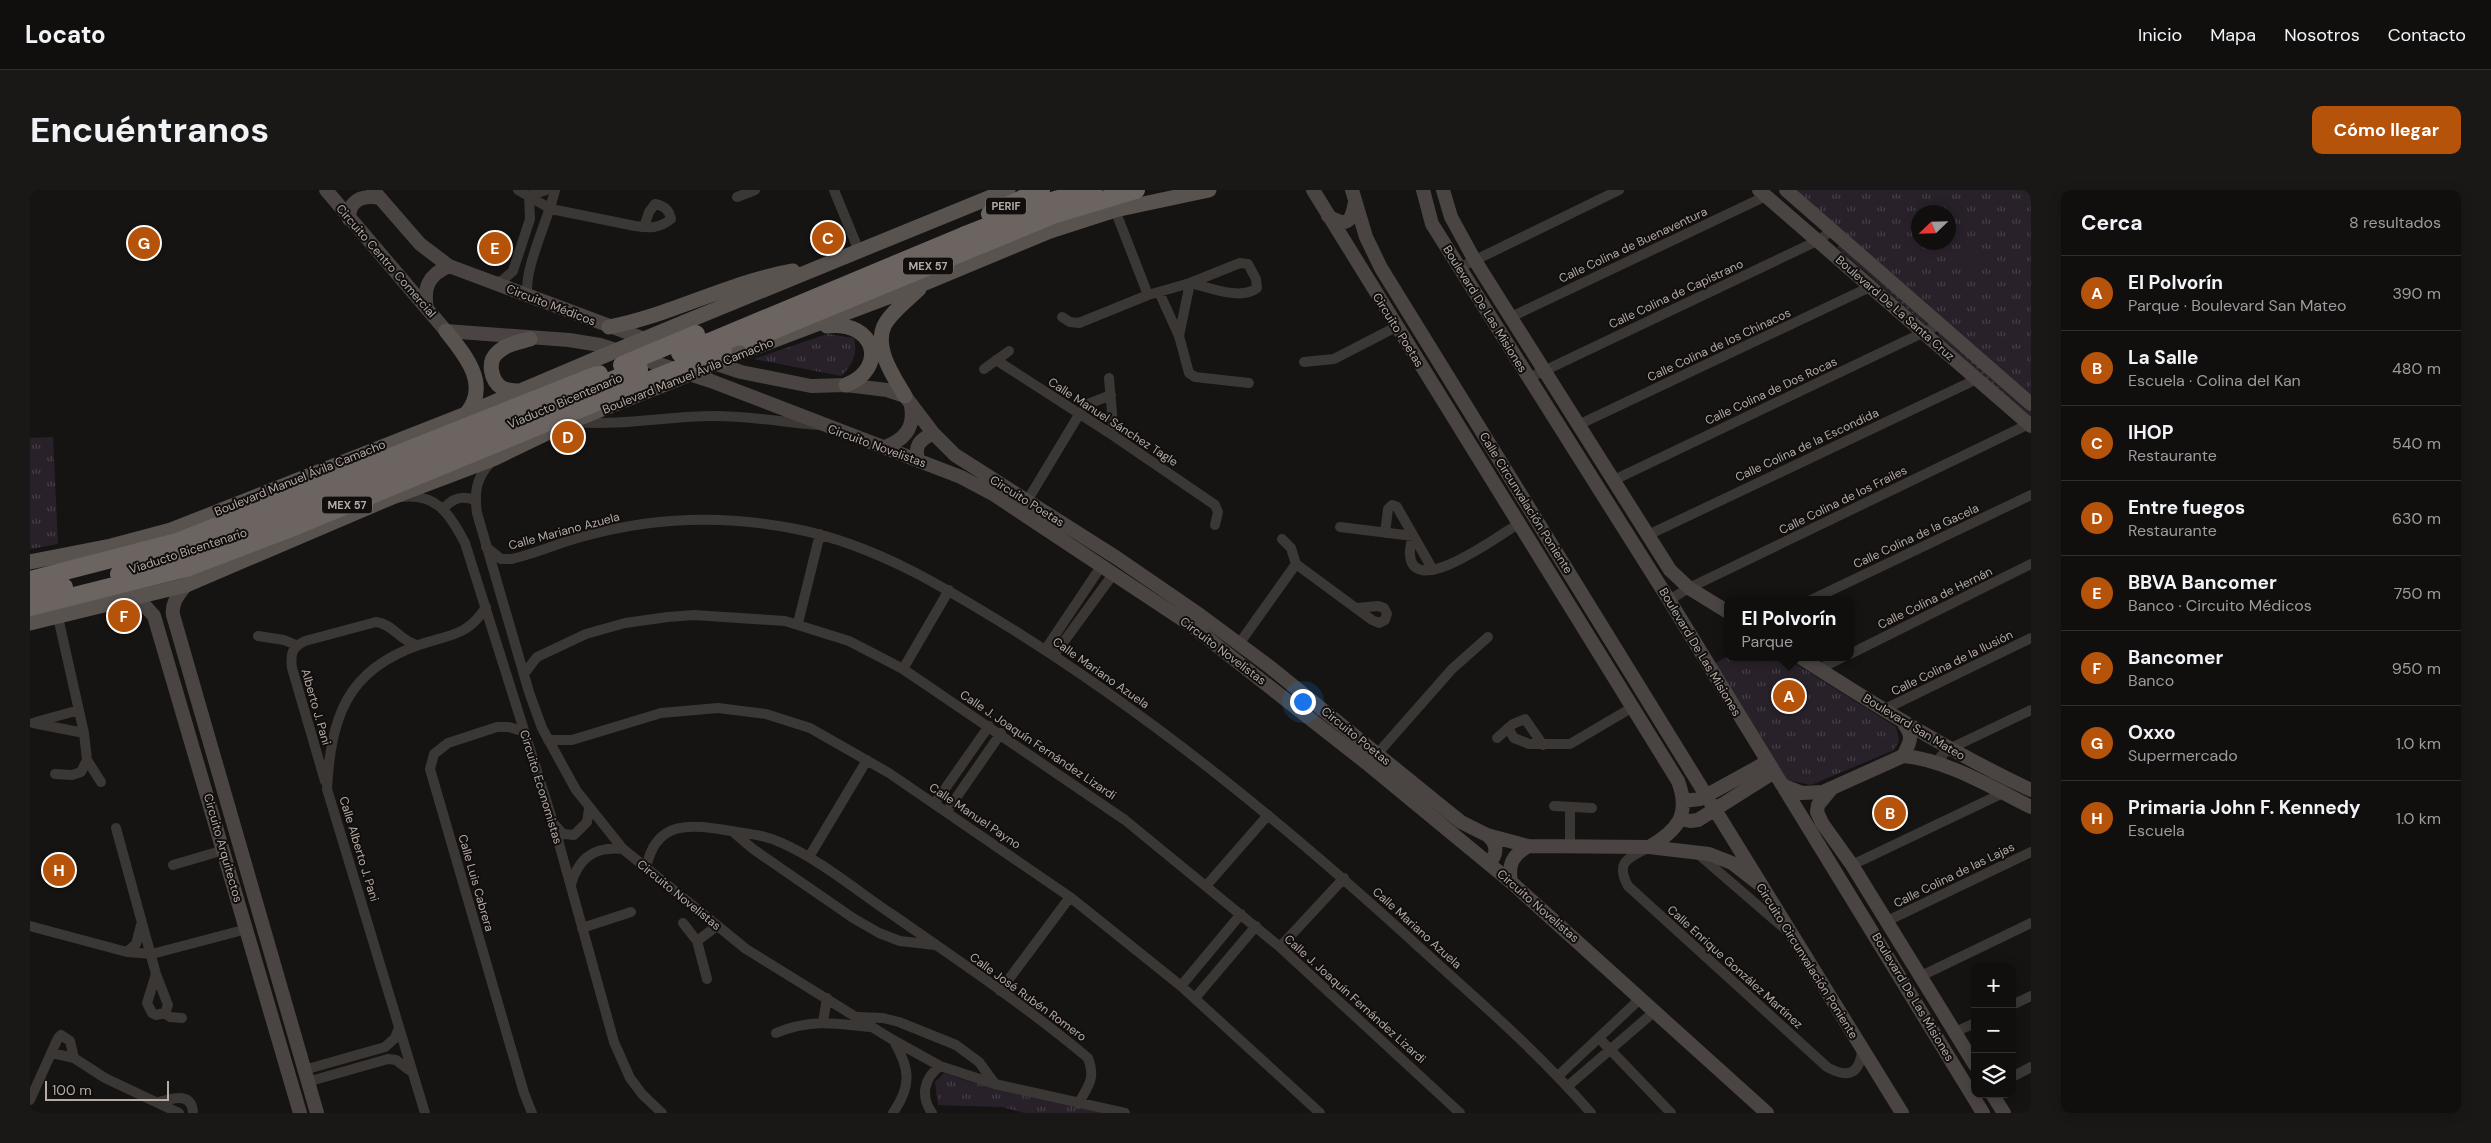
<!DOCTYPE html>
<html lang="es">
<meta charset="utf-8">
<style>
:root{--surface:#100f0e;--page:#191817;--text:#f1f3f6;--muted:#9c9c9e;--line:#302f2e;--accent:#b45309}
body{margin:0;font-family:"DM Sans",sans-serif;background:var(--page);color:var(--text)}
.controls{position:absolute;right:15px;bottom:15px;display:grid;overflow:hidden;border-radius:10px;box-shadow:0 2px 12px #0003}
.controls button{width:45px;height:45px;display:grid;place-items:center;padding:0;border:0;border-bottom:1px solid var(--line);background:var(--surface);color:var(--text);font:25px sans-serif}
.compass{position:absolute;left:1881px;top:15px;width:45px;height:45px;border-radius:50%;background:var(--surface);box-shadow:0 2px 12px #0003;rotate:247deg}
.scale{position:absolute;left:15px;bottom:12px;width:124px;box-sizing:border-box;padding-left:5px;border:2px solid #b6aaa4;border-top:0;font-size:14px;line-height:18px;white-space:nowrap;color:#b6aaa4;-webkit-text-stroke:4px #100f0e;paint-order:stroke}
.you{position:absolute;left:1272px;top:511px;width:18px;height:18px;margin:-12px;border:4px solid #fff;border-radius:50%;background:#1a73e8;box-shadow:0 0 0 8px #1a73e833}
.badge{display:grid;place-items:center;width:32px;height:32px;border-radius:50%;background:var(--accent);color:#fff;font-size:16px;font-weight:700}
.pin{position:absolute;translate:-50% -50%;border:2px solid #fff;box-shadow:0 1px 5px #0006}
.popup{position:absolute;left:1694px;top:406px;width:130px;height:65px;box-sizing:border-box;display:grid;place-content:center;border-radius:10px;background:var(--surface);filter:drop-shadow(0 1px 4px #0005);font-size:16px;white-space:nowrap;color:var(--muted)}
.popup b{font-size:19px;color:var(--text)}
.popup::after{content:'';position:absolute;left:50%;top:100%;margin-left:-10px;border:10px solid transparent;border-top-color:var(--surface)}
.list{margin:0;padding:0;list-style:none}
h2{display:flex;justify-content:space-between;align-items:center;height:65px;margin:0;padding:0 20px;font-size:21px}
h2 small{font-size:16px;font-weight:400;color:var(--muted)}
.list li{display:grid;grid-template-columns:32px 1fr auto;gap:15px;align-items:center;box-sizing:border-box;height:75px;padding:0 20px;border-top:1px solid var(--line)}
.list b{display:block;font-size:19px;white-space:nowrap}
.list p{margin:0;font-size:16px;white-space:nowrap;color:var(--muted)}
.list em{font-size:16px;font-style:normal;color:var(--muted)}
.icon{flex:none;width:28px;height:28px;fill:none;stroke:currentColor;stroke-width:2;stroke-linecap:round;stroke-linejoin:round}
.map{position:relative;flex:none;width:2001px;height:923px;overflow:hidden;border-radius:10px}
header{display:flex;align-items:center;gap:30px;box-sizing:border-box;height:70px;padding:0 25px;background:var(--surface);border-bottom:1px solid var(--line)}
header strong{font-size:24px}
nav{display:flex;gap:28px;margin-inline-start:auto;font-size:18px}
.intro{display:flex;align-items:center;justify-content:space-between;box-sizing:border-box;height:120px;padding:0 30px}
h1{margin:0;font-size:35px}
.button{padding:12px 22px;border-radius:10px;background:var(--accent);color:#fff;font-size:18px;font-weight:700}
main{display:flex;gap:30px;padding:0 30px}
aside{flex:1;background:var(--surface);border-radius:10px;box-shadow:0 2px 12px #0003}
.map>svg:first-child{display:block}
.grass{fill:url(#grass-dots)}
.park{fill:url(#park-tufts);fill-rule:evenodd}
.garden{fill:#28212a}
.lines{fill:none;stroke-linecap:round;stroke-linejoin:round}
.street{stroke:#3a3734;stroke-width:10}
.secondary{stroke:#4a4542;stroke-width:14}
.primary{stroke:#595350;stroke-width:15}
.highway{stroke:#6b6460;stroke-width:18}
.primary-bridge{stroke:#595350;stroke-width:15}
.highway-bridge{stroke:#6b6460;stroke-width:18}
.labels{text-anchor:middle;dominant-baseline:central;stroke-width:4;stroke-linejoin:round;paint-order:stroke}
.shield{fill:#100f0e;stroke:#847c77;stroke-width:1}
.shield-label{font-size:11px;font-weight:bold;fill:#b6aaa4}
.street-label{font-size:12px;fill:#b6aaa4;stroke:#100f0e}
</style>
<header>
<strong>Locato</strong>
<nav><a>Inicio</a><a>Mapa</a><a>Nosotros</a><a>Contacto</a></nav>
</header>
<div class="intro"><h1>Encuéntranos</h1><a class="button">Cómo llegar</a></div>
<main>
<div class="map">
<svg width="2001" height="923" viewBox="0 0 2001 923">
<defs>
<pattern id="grass-dots" width="8" height="8" patternUnits="userSpaceOnUse" patternTransform="scale(1.25)"><rect width="8" height="8" fill="#28212a"/><path d="M2 2h.1M6 6h.1" fill="none" stroke="#453f46" stroke-width="1.8" stroke-linecap="round"/></pattern>
<pattern id="park-tufts" width="24" height="20" patternUnits="userSpaceOnUse" patternTransform="scale(1.25)"><rect width="24" height="20" fill="#28212a"/><path d="M3 7l-1-3M5 7V3M7 7l1-3M15 17l-1-3M17 17v-4M19 17l1-3" fill="none" stroke="#453f46"/></pattern>
</defs>
<rect width="100%" height="100%" fill="#151413"/>
<path class="grass" d="M1808 54 1902 134 1898 136 1895 134 1808 58Z
M1909 142 1912 143 2001 221V229L1911 149 1908 145Z"/>
<path class="park" d="M1764 0H2001V211ZM1888 22H1918V52H1888Z
M797 144 824 148C828 163 823 175 811 186L724 169Z
M23 247 28 354 0 359V248Z
M1698 466 1755 467 1866 537 1869 550 1864 560 1781 595 1754 589 1683 475Z
M914 883 941 892 1074 923H995L972 917 908 915 905 892Z"/>
<path class="garden" d="M1951 57C1966 66 1951 79 1944 88L1923 67 1930 58Z"/>
<g class="lines">
<path class="street" d="M488 0 521 19 605 36C619 38 629 39 641 29 639 20 635 16 625 14L619 22 614 37
M804 0 829 61
M499 6 516 0
M707 7 725 0
M1085 20 1118 105
M1429 78 1589 0
M464 93 473 90 483 81 500 29 499 6
M1160 93 1149 146 1159 183 1165 187 1219 193
M1129 102 1149 146
M498 107C492 81 519 29 525 0
M1032 127 1040 132 1049 133 1118 105 1160 93 1210 73 1218 74 1226 89 1227 98C1210 111 1179 97 1160 93
M1481 127 1736 6
M966 170 1084 246 1185 315 1188 322 1185 335
M1274 172 1304 169 1366 137
M954 179 979 161
M1079 188 1084 246
M1499 188 1787 51 1803 40
M546 232C592 236 638 226 684 226 718 226 754 232 788 235
M1548 235 1840 97
M461 272C446 288 444 302 447 323L499 502 512 538 546 600 593 659 716 759 863 850 910 876 965 894 1095 923
M1584 290 1909 135
M371 307C407 303 420 324 435 353L523 632 584 852 600 888 612 904 632 923
M997 311 1050 223 1058 214 1081 205
M414 318C423 308 432 305 445 310
M1310 337 1383 346C1382 351 1379 359 1380 365 1383 410 1473 343 1488 334
M1355 343 1358 319 1362 315 1367 317 1403 380
M1618 345 1947 189
M456 357 471 369H481C506 364 530 352 555 346 624 327 696 325 766 339 846 355 914 397 982 439 1129 531 1262 641 1389 757 1448 810 1509 863 1561 923
M1266 374 1342 430 1349 433 1355 430 1357 424 1354 418 1348 416 1327 418
M1639 410 1659 398 1999 234
M1781 410 2001 305
M768 433 790 344
M228 446 254 450 266 455
M1209 454 1266 374 1261 358 1252 349
M1015 460 1072 375
M1820 464 2001 374
M1024 465 1084 383
M873 479 919 400
M1789 479 1813 467
M494 484 507 467 556 444 595 433 638 427 664 425 755 431 819 451 873 479 1095 630 1250 757 1430 923
M1853 520 2001 448
M6 532 49 520
M3 533 54 543
M1478 538 1484 548 1499 554H1540L1603 517
M495 542 479 537H467L418 553 404 564 400 579 494 903 502 923
M1467 548 1483 534 1495 529 1513 555
M518 550H542L631 523 688 518 736 524 780 538 859 583 1040 707 1151 796 1290 923
M1348 563 1422 479 1458 447
M57 570 71 592
M1913 575 1911 566 1919 559 2001 520
M25 584 42 585 51 582 57 570 54 543 28 427
M295 591 262 478C260 464 262 457 275 451L346 432C363 434 370 451 387 455
M905 613 959 536
M1524 616 1562 618
M1540 617V657
M917 621 971 543
M525 635 533 644 544 645 557 632 559 619
M86 638 126 784 138 815 135 823 126 825 122 823 117 813 126 784
M702 641 723 659 823 728 849 743 870 751 905 755
M1618 658C1598 668 1585 672 1598 696L1797 877C1818 889 1830 884 1832 860
M1667 663 1755 739
M779 667 837 570
M143 675 194 660
M1822 675 1973 603
M616 679C625 629 661 634 701 641 719 644 735 645 752 653 792 671 827 701 863 725 929 771 996 816 1058 868 1066 889 1058 896 1048 914
M541 695C548 668 565 656 593 659
M1176 696 1238 625
M1857 731 2001 662
M653 733 667 751 677 789
M0 736 97 762 122 764 217 739
M552 738 601 722
M667 751 687 736
M1250 757 1314 688
M97 762 106 754 111 735
M1891 786 2001 733
M1151 796 1211 724
M970 801 1040 707
M1165 808 1226 736
M1982 815 2001 806
M135 823 140 827 152 828
M828 827 853 828 869 832 926 855 949 872 965 894
M793 832 797 808
M1925 842 1945 833
M746 843C780 829 804 833 840 837
M1569 848 1641 923
M22 863 44 868 75 888 149 923
M274 880 355 857 365 848 368 840
M1528 886 1611 808
M1982 887 2001 877
M277 892 358 869 366 870 379 880
M1538 896 1625 821
M0 910 28 848 31 845 40 851 44 868
M129 912C144 908 162 902 163 923
M395 923 297 599C301 528 316 480 389 455 420 444 437 447 456 417
M863 923C882 895 880 879 864 851
M902 923C890 906 894 888 910 876"/>
<path class="secondary" d="M296 0 416 141 539 150 570 155 681 191 931 287 963 304 1162 436 1339 575 1481 692 1737 923
M343 0 390 54 419 76 620 151
M1283 0 1648 591C1661 625 1647 641 1619 657
M1322 0 1336 47 1351 78 1872 923
M1393 0 1402 34 1639 410 1953 923
M1413 0 1421 27 1444 69 1640 380 1659 398 1698 422
M1729 0 2001 236
M1756 0 2001 214
M1298 26C1317 37 1321 33 1325 12
M319 29C319 9 333 5 350 8
M397 119C393 98 398 85 419 76
M678 171 711 182 781 196 816 195 857 200 875 206 903 243 925 265 1087 368 1170 425 1240 477 1416 620 1431 632 1457 645 1498 656 1619 657 1679 664 1702 673 1729 694
M855 257C874 250 885 238 881 216
M889 271C883 256 890 250 903 243
M156 395C149 404 141 413 143 425L287 923
M95 410 116 417 124 426 270 923
M1770 467C1845 515 1920 562 2001 600
M1873 566C1915 569 1963 598 2001 617
M1752 595 1772 603 1793 602 1873 566C1880 553 1884 546 1874 534
M1802 598 1788 615 1787 622 1792 633 1822 675 1945 875
M1653 611 1670 609 1737 572
M1650 629 1660 631 1668 630 1744 582
M1457 645C1467 653 1469 665 1458 673
M1481 692C1478 674 1482 666 1498 656
M1962 904 1974 923"/>
<path class="primary" d="M655 132 978 0
M797 136C846 130 858 179 816 195
M579 137C642 125 699 92 763 81
M416 141C435 165 461 195 436 224
M710 163 895 93 1020 41 1085 20 1179 0
M492 201C485 201 478 201 472 198 461 191 457 172 467 163 476 154 489 152 500 149
M875 206C864 187 844 159 854 136 861 122 878 110 889 99
M0 372 81 356 141 340 436 224 566 169
M0 433 156 395 360 308 463 269 542 231 635 194"/>
<path class="highway" d="M960 24 1011 0
M679 152 933 46 1025 10 1063 0
M693 161 1023 25 1106 0
M89 384 223 339 609 179
M0 390 147 352 569 184
M0 404 34 397
M0 417 156 378 266 336 625 188"/>
<path class="primary-bridge" d="M566 169 655 132
M635 194 710 163"/>
<path class="highway-bridge" d="M650 163 679 152
M592 175 666 144
M625 188 693 161"/>
</g>
<g class="labels">
<g class="shield">
<rect x="956" y="7.5" width="40" height="17" rx="4"/>
<rect x="873" y="67.5" width="50" height="17" rx="4"/>
<rect x="292" y="306.5" width="50" height="17" rx="4"/>
</g>
<g class="shield-label">
<text x="976" y="16">PERIF</text>
<text x="898" y="76">MEX 57</text>
<text x="317" y="315">MEX 57</text>
</g>
<g class="street-label">
<text transform="translate(1603 55) rotate(-25)">Calle Colina de Buenaventura</text>
<text transform="translate(356 71) rotate(49)">Circuito Centro Comercial</text>
<text transform="translate(1646 104) rotate(-25)">Calle Colina de Capistrano</text>
<text transform="translate(521 115) rotate(21)">Circuito Médicos</text>
<text transform="translate(1865 118) rotate(41)">Boulevard De La Santa Cruz</text>
<text transform="translate(1455 119) rotate(58)">Boulevard De Las Misiones</text>
<text transform="translate(1368 140) rotate(58)">Circuito Poetas</text>
<text transform="translate(1689 155) rotate(-25)">Calle Colina de los Chinacos</text>
<text transform="translate(658 186) rotate(-22)">Boulevard Manuel Ávila Camacho</text>
<text transform="translate(1741 201) rotate(-25)">Calle Colina de Dos Rocas</text>
<text transform="translate(535 211) rotate(-23)">Viaducto Bicentenario</text>
<text transform="translate(1083 232) rotate(33)">Calle Manuel Sánchez Tagle</text>
<text transform="translate(1777 255) rotate(-25)">Calle Colina de la Escondida</text>
<text transform="translate(847 256) rotate(20)">Circuito Novelistas</text>
<text transform="translate(270 288) rotate(-22)">Boulevard Manuel Ávila Camacho</text>
<text transform="translate(1813 310) rotate(-26)">Calle Colina de los Frailes</text>
<text transform="translate(997 311) rotate(32)">Circuito Poetas</text>
<text transform="translate(1496 313) rotate(58)">Calle Circunvalación Poniente</text>
<text transform="translate(534 341) rotate(-15)">Calle Mariano Azuela</text>
<text transform="translate(1886 346) rotate(-25)">Calle Colina de la Gacela</text>
<text transform="translate(158 361) rotate(-18)">Viaducto Bicentenario</text>
<text transform="translate(1905 408) rotate(-26)">Calle Colina de Hernán</text>
<text transform="translate(1193 461) rotate(37)">Circuito Novelistas</text>
<text transform="translate(1670 462) rotate(59)">Boulevard De Las Misiones</text>
<text transform="translate(1922 473) rotate(-26)">Calle Colina de la Ilusión</text>
<text transform="translate(1071 483) rotate(35)">Calle Mariano Azuela</text>
<text transform="translate(286 517) rotate(74)">Alberto J. Pani</text>
<text transform="translate(1884 537) rotate(31)">Boulevard San Mateo</text>
<text transform="translate(1326 546) rotate(39)">Circuito Poetas</text>
<text transform="translate(1008 555) rotate(34)">Calle J. Joaquín Fernández Lizardi</text>
<text transform="translate(511 597) rotate(73)">Circuito Economistas</text>
<text transform="translate(945 626) rotate(34)">Calle Manuel Payno</text>
<text transform="translate(193 658) rotate(74)">Circuito Arquitectos</text>
<text transform="translate(329 659) rotate(73)">Calle Alberto J. Pani</text>
<text transform="translate(1924 685) rotate(-26)">Calle Colina de las Lajas</text>
<text transform="translate(446 693) rotate(74)">Calle Luis Cabrera</text>
<text transform="translate(649 705) rotate(39)">Circuito Novelistas</text>
<text transform="translate(1508 716) rotate(41)">Circuito Novelistas</text>
<text transform="translate(1387 738) rotate(42)">Calle Mariano Azuela</text>
<text transform="translate(1777 771) rotate(58)">Circuito Circunvalación Poniente</text>
<text transform="translate(1705 777) rotate(42)">Calle Enrique González Martínez</text>
<text transform="translate(998 807) rotate(36)">Calle José Rubén Romero</text>
<text transform="translate(1883 807) rotate(59)">Boulevard De Las Misiones</text>
<text transform="translate(1325 809) rotate(42)">Calle J. Joaquín Fernández Lizardi</text>
</g>
</g>
</svg>
<div class="controls">
<button>+</button>
<button>−</button>
<button><svg class="icon" aria-label="layers" viewBox="0 0 24 24"><path d="M12 4l9 5-9 5-9-5zM3 14l9 5 9-5"/></svg></button>
</div>
<svg class="compass" viewBox="-18 -18 36 36"><path d="M0-13l5 13h-10z" fill="#e53935"/><path d="M0 13l5-13h-10z" fill="#9c9c9e"/></svg>
<div class="scale">100 m</div>
<div class="you"></div>
<div class="pin badge" style="left:1759px;top:506px">A</div>
<div class="popup"><b>El Polvorín</b>Parque</div>
<div class="pin badge" style="left:1860px;top:623px">B</div>
<div class="pin badge" style="left:798px;top:48px">C</div>
<div class="pin badge" style="left:538px;top:247px">D</div>
<div class="pin badge" style="left:465px;top:58px">E</div>
<div class="pin badge" style="left:94px;top:426px">F</div>
<div class="pin badge" style="left:114px;top:53px">G</div>
<div class="pin badge" style="left:29px;top:680px">H</div>
</div>
<aside>
<h2>Cerca<small>8 resultados</small></h2>
<ul class="list">
<li><span class="badge">A</span><div><b>El Polvorín</b><p>Parque · Boulevard San Mateo</p></div><em>390 m</em></li>
<li><span class="badge">B</span><div><b>La Salle</b><p>Escuela · Colina del Kan</p></div><em>480 m</em></li>
<li><span class="badge">C</span><div><b>IHOP</b><p>Restaurante</p></div><em>540 m</em></li>
<li><span class="badge">D</span><div><b>Entre fuegos</b><p>Restaurante</p></div><em>630 m</em></li>
<li><span class="badge">E</span><div><b>BBVA Bancomer</b><p>Banco · Circuito Médicos</p></div><em>750 m</em></li>
<li><span class="badge">F</span><div><b>Bancomer</b><p>Banco</p></div><em>950 m</em></li>
<li><span class="badge">G</span><div><b>Oxxo</b><p>Supermercado</p></div><em>1.0 km</em></li>
<li><span class="badge">H</span><div><b>Primaria John F. Kennedy</b><p>Escuela</p></div><em>1.0 km</em></li>
</ul>
</aside>
</main>
